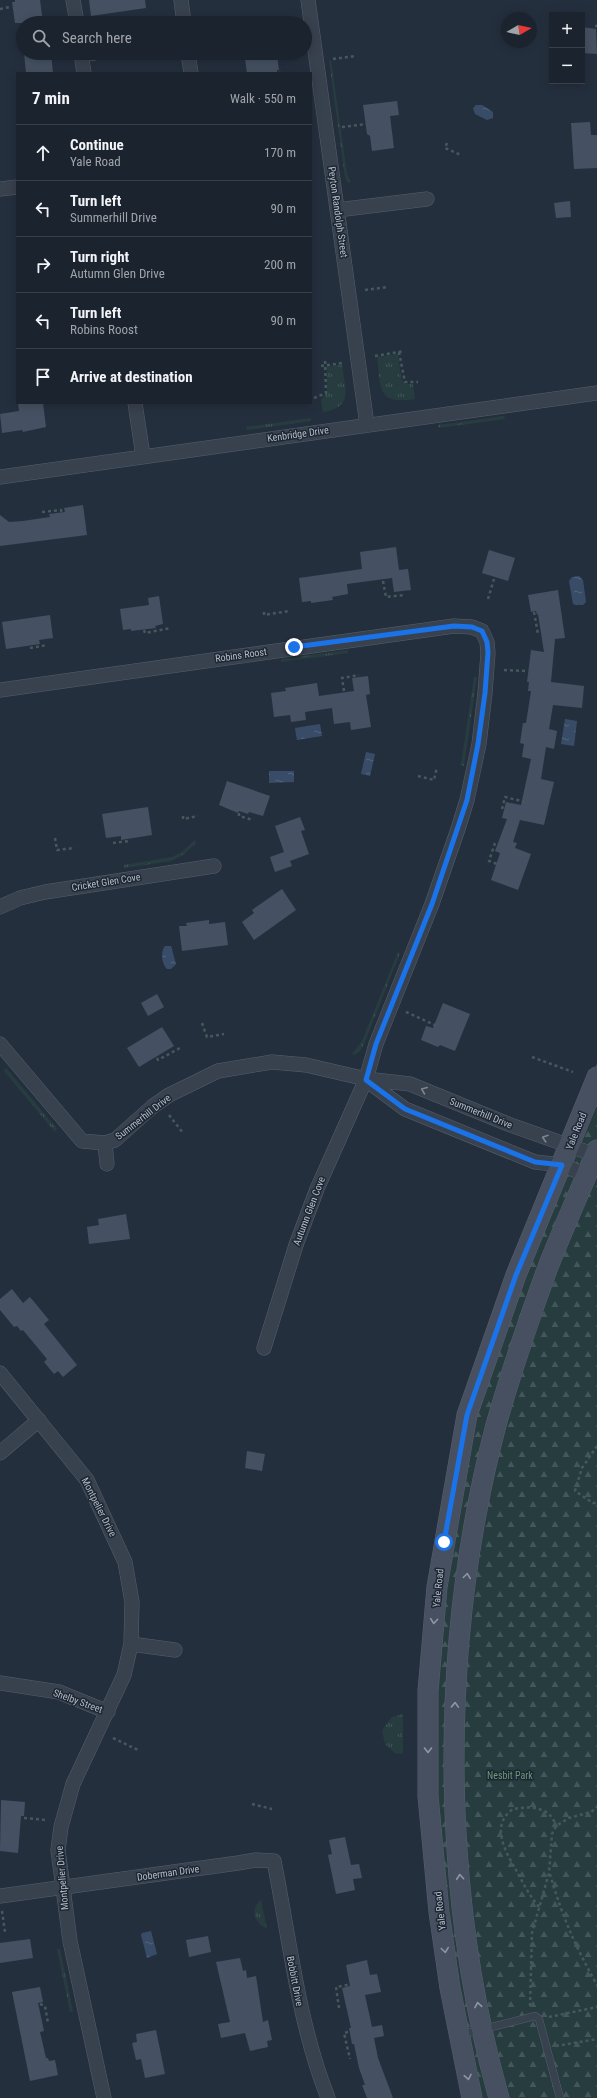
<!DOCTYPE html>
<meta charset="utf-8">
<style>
:root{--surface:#1b232e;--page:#282f3a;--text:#f1f3f6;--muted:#a0a4aa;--line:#39404a}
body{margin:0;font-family:"Roboto Condensed",sans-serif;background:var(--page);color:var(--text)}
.controls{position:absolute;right:12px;top:12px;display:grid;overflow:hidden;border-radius:0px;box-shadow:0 2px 10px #0003}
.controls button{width:36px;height:36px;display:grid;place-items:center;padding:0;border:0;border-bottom:1px solid var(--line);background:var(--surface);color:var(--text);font:20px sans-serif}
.compass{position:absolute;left:501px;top:12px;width:36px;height:36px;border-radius:50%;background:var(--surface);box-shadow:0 2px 10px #0003;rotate:81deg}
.stop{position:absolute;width:12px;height:12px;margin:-9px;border:3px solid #1a73e8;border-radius:50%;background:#fff}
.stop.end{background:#1a73e8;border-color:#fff;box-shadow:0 1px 4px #0008}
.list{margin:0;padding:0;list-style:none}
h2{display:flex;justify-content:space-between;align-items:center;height:52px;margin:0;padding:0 16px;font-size:17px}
h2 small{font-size:13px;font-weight:400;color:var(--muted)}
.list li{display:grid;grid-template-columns:26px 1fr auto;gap:12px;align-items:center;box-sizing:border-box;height:56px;padding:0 16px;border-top:1px solid var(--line)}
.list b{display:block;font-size:15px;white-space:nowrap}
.list p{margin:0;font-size:13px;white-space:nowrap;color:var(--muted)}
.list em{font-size:13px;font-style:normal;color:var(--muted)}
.icon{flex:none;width:22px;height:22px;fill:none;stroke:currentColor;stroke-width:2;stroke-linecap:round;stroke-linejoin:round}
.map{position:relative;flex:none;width:597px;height:2098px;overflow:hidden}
.search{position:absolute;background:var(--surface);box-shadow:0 2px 10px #0003;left:16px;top:16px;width:296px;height:44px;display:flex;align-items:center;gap:10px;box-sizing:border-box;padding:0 14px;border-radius:22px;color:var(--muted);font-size:15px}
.panel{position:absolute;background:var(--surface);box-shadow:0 2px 10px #0003;left:16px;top:72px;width:296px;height:332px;border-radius:0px}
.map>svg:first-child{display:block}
.grass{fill:url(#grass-tufts)}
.forest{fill:url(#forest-firs)}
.water{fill:url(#water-ripples)}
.building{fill:#455162}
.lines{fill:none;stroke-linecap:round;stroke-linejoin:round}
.service-casing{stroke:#565f6c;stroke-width:8}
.minor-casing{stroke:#565f6c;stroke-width:15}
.secondary-casing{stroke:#565f6c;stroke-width:21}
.path{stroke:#44595c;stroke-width:2.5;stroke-dasharray:3 3;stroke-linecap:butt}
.service{stroke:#38414e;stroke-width:7}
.minor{stroke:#38414e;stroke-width:14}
.secondary{stroke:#465061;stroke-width:20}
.oneway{stroke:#7c8592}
.oneway2{stroke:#8e96a5}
.route{stroke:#1a73e8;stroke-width:5}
.labels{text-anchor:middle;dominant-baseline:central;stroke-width:3;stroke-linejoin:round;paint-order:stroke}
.street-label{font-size:10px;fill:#b4bcc9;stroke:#1d2633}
.park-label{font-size:10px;fill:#6b9a76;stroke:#1d2633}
</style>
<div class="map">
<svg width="597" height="2098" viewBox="0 0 597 2098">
<defs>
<pattern id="grass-tufts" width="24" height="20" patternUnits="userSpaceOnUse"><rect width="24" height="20" fill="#263c3f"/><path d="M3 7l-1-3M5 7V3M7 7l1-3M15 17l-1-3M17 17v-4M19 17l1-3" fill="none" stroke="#435659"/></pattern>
<pattern id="forest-firs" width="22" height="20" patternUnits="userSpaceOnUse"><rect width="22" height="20" fill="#263c3f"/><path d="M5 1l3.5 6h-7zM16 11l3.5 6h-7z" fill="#435659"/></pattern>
<pattern id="water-ripples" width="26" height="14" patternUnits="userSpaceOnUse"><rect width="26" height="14" fill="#394c67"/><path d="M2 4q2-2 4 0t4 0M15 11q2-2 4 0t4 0" fill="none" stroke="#53647b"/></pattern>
</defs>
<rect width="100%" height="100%" fill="#242f3e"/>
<path class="grass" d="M331 60 347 174 351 182 348 183 345 177 329 61Z
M398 354 401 378 405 384H413L415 399C376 405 381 388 377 357Z
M342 365C345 389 354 407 323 412L321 400 327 392V366Z
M504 416 505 419 438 428V425Z
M311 418V421L247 430 246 427Z
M348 650V653L281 662V659Z
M474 677H477L464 766 461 765Z
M195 840 196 843 183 855 171 861 124 868V865L172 857 182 852Z
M398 952 400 953 365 1042 360 1051 354 1055 353 1053 362 1041Z
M6 1068 57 1129 55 1132 4 1071Z
M403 1714V1753L396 1754 385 1744 382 1730 392 1717Z
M261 1900 267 1929C255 1924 249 1909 261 1900Z
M57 1949H60L73 2011 70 2012Z"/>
<path class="forest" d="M597 1062V2098H465L422 1741 463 1424 564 1147Z"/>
<path class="water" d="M476 105H482L493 112V118L487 120 475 114 473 108Z
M579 576 583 580 586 602 583 605H576L573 604 569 581 572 577Z
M565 719 577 721 574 746 561 744Z
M320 724 322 736 297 740 295 728Z
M366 752 375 754 370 776 361 774Z
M269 771H294V782L269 783Z
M165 946H171L176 964 171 969H167C162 964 160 952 165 946Z
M151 1931 157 1954 147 1958 141 1935 142 1933Z"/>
<path class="building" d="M15 0H40L43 23H15L12 2H15Z
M89 0H145L146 8 91 16Z
M582 27 596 29 597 54 582 53Z
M24 53H51L53 73H26Z
M277 55 279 70H277V73H247L245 59Z
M397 101 399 115 390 116 394 148 372 151 370 136 367 134 363 105Z
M590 122 591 135H597V168L574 169 571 123Z
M570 201 571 217 556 218 554 203Z
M18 403H43L46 427 23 432 22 430 2 433 0 414 19 411Z
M83 505 87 535 0 546V515L9 522 23 521 50 517 49 514 65 512 64 508Z
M396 547 399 570 408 569 411 590 394 592 392 578 347 584 348 594 332 597 333 600 311 603V601L302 602 299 578 362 569 360 552Z
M489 550 515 558 508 581 482 573Z
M558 590 565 638 555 639 551 682 584 686 582 708 553 705 549 729 557 731 554 749 546 747 541 779 554 782 544 825 520 820 513 842 517 843 515 848 531 854 518 890 491 880 500 853 495 851 507 819 502 818 506 802 521 805 531 759 522 757 524 744 520 743 523 723H526L531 691H528L529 682H527L531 650 544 652 538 614 537 615 536 611 531 612 528 595Z
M159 596 163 624 155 626 156 628 131 631V629L123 630 120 609 149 605 148 598Z
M50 615 53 638 39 640 40 644 6 649 2 622Z
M368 676 370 694 366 695 371 727 351 730 350 722 334 724 332 708 305 712 306 720 291 722 290 715 274 717 271 693 286 691 285 688 317 683 319 696 354 691 352 678Z
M227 781 270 796 263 816 249 812 248 814 239 811 238 813 219 805Z
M148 807 152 835 121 840V836L106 838 102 814Z
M300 817 305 830 301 831 309 854 290 861 292 866 275 872 270 857 284 852 275 826Z
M282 889 296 910 254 940 242 922 254 913 252 910Z
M209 920V924L225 922 228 945 182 951 179 926H187L186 923Z
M157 994 164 1007 148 1016 141 1003Z
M443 1003 470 1014 455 1051 440 1045 438 1047 421 1040 426 1026 433 1028Z
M162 1027 174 1046 139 1067 127 1048Z
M126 1214 130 1239 89 1244 87 1227 99 1225 98 1219Z
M12 1289 23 1303 30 1297 49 1320 44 1324 77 1365 63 1377 58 1371 54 1374 44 1362 47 1359 23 1330 21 1331 17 1326 14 1327 0 1310V1299Z
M247 1451 265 1454 262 1471 245 1468Z
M1 1800 25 1802 24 1816H21L18 1853 0 1851Z
M345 1837 351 1865 359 1864 362 1878 353 1879 355 1890 336 1894 328 1855 332 1854 329 1840Z
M208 1936 211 1952 189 1957 186 1940Z
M30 1939 33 1958 0 1963V1943Z
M240 1958 243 1971 246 1970 247 1978 256 1976 263 2022 268 2020 272 2040 267 2041 268 2047 250 2051 245 2033 221 2038 218 2024 230 2022 216 1962Z
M367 1960 370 1975 377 1974 381 1992 365 1995 372 2027 382 2025 384 2036 374 2038 378 2058 393 2098H367L362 2085H365L359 2068 354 2044H352L349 2028H351L342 1988 350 1986 346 1965Z
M40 1987 43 2002 38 2003 44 2031 40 2032 46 2058H48L49 2061 55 2060 58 2075 30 2081 12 1992Z
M156 2030 165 2074 145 2078 141 2059 136 2060 132 2043 137 2042 136 2034Z"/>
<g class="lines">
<g class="service-casing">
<path id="service" d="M460 2035 535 2016 539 2019 560 2098"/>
</g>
<g class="minor-casing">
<path id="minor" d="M73 0 77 23
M181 0 184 23
M308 0 367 425
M81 53 84 73
M188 53 191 73
M81 55 94 53
M0 189 17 187
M337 210 427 199
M135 403 143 456
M0 477 597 393
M0 690 454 626 472 627 482 631 487 642 488 653 485 693 479 744 467 800 458 829 432 904 376 1044 366 1079 317 1189 296 1245 264 1348
M0 907 20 898 45 892 214 866
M0 1044 82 1141 105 1143 115 1140 152 1107 169 1095 218 1071 272 1062 306 1065 366 1079 410 1084 508 1124 595 1155
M366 1080 405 1109 535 1162 562 1165 587 1175
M105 1143 107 1164
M0 1373 87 1480 125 1562 132 1602 131 1644 124 1675 73 1784 61 1827 58 1850 70 1941 104 2098
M0 1453 39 1420
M131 1644 175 1650
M0 1683 59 1692 108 1712
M0 1896 238 1863 256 1860 274 1861C290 1941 298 2022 328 2098"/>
</g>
<g class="secondary-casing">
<path id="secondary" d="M472 2098 450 1988 439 1912 428 1796V1691L437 1587 467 1415 516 1275 597 1077
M499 2098C439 1886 440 1638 496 1425 511 1372 529 1319 548 1267 563 1228 581 1189 597 1150"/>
</g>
<path class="path" d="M0 9 10 7
M595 26H597
M333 59 356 56
M278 73H283
M342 127 367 124
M447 143 445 148 461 155
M365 290 388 287
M399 352 405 382H418
M375 356 404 351
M321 366 343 363
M314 398 326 393 325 358
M42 512 61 510 62 513
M383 581 386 597 404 595
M488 599 494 579
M264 612V615L289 611
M534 612 538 634
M144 630 145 633 171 628
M30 648 47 645
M504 670 527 671
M344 691 342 678 359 675
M418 776 434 780 437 767
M502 809 505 797 525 802
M239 813V816L253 820
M183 816V819L198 816
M55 838 57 850 75 848
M113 843 129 841V839
M495 843 489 861 500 865
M406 1012 437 1026
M202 1023 207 1037 224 1034
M532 1057 573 1072
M157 1058 158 1060 180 1048
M169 1115 183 1133
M597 1446 582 1468 575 1491 593 1503H597
M113 1738 140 1751
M252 1804 272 1809
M24 1818 46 1820
M550 1874C562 1916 575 1946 597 1985
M539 1907C529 1895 523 1883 516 1870 505 1851 490 1825 513 1809 530 1806 550 1806 556 1826
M2 1911 5 1932
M40 2004 45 2006 48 2023
M530 2006 532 1933 549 1873 552 1834 556 1826 569 1818 591 1812 597 1807
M339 2008 336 1987 348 1985
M549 2017 597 2007
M348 2032 344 2033 350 2059
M556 2046 597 2039"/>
<use href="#service" class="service"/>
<use href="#minor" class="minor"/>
<use href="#secondary" class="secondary"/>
</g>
<defs><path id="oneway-chevron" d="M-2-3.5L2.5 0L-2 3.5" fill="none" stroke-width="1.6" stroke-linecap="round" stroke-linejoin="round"/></defs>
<g class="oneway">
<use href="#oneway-chevron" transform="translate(424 1090) rotate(-158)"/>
<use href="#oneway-chevron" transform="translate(545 1138) rotate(-162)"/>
</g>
<g class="oneway2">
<use href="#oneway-chevron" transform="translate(467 1576) rotate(-82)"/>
<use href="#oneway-chevron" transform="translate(434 1621) rotate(95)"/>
<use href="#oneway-chevron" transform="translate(455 1705) rotate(-88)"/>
<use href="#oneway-chevron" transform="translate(428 1750) rotate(90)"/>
<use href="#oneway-chevron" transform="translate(460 1877) rotate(-95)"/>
<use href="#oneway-chevron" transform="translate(445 1950) rotate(82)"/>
<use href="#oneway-chevron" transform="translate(478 2005) rotate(-101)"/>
<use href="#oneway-chevron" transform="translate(468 2077) rotate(79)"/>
</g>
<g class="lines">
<path class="route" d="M294 647 454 626 472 627 482 631 487 642 488 652 485 693 478 744 467 800 432 904 376 1044 366 1080 405 1109 535 1162 562 1165 516 1275 467 1415 444 1542"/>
</g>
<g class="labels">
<g class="street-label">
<text transform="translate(338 212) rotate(82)">Peyton Randolph Street</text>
<text transform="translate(298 434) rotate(-8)">Kenbridge Drive</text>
<text transform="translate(241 655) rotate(-8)">Robins Roost</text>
<text transform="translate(106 882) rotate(-9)">Cricket Glen Cove</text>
<text transform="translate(481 1113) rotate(22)">Summerhill Drive</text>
<text transform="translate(143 1117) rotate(-38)">Summerhill Drive</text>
<text transform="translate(576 1131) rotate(-68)">Yale Road</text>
<text transform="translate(309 1211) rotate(-69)">Autumn Glen Cove</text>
<text transform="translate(99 1507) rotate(63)">Montpelier Drive</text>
<text transform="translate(438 1588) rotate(-84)">Yale Road</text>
<text transform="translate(78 1701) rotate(20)">Shelby Street</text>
<text transform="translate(168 1873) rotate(-8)">Doberman Drive</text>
<text transform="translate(62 1878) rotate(-95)">Montpelier Drive</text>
<text transform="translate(440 1911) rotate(-97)">Yale Road</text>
<text transform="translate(295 1981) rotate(79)">Bobbitt Drive</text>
</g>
<g class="park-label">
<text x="510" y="1775">Nesbit Park</text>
</g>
</g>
</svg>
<div class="controls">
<button>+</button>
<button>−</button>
</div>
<svg class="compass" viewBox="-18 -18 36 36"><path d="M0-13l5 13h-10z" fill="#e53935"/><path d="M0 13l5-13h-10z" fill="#a0a4aa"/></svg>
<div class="stop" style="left:444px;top:1542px"></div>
<div class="stop end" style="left:294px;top:647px"></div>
<div class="search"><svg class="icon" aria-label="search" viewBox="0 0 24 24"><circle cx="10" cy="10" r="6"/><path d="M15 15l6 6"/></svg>Search here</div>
<section class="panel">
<h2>7 min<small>Walk · 550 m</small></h2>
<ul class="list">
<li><svg class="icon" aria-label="ahead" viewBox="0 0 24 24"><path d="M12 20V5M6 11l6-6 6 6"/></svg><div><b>Continue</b><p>Yale Road</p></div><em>170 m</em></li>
<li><svg class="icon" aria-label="left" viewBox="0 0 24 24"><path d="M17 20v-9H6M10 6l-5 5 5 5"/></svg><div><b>Turn left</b><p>Summerhill Drive</p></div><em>90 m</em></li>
<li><svg class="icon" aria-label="right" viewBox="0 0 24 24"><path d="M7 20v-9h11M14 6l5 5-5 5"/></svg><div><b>Turn right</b><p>Autumn Glen Drive</p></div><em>200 m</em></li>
<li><svg class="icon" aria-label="left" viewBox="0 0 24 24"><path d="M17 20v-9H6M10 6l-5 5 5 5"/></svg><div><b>Turn left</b><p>Robins Roost</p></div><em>90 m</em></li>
<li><svg class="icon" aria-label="arrive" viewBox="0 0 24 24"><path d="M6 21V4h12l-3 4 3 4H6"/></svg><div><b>Arrive at destination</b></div></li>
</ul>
</section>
</div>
